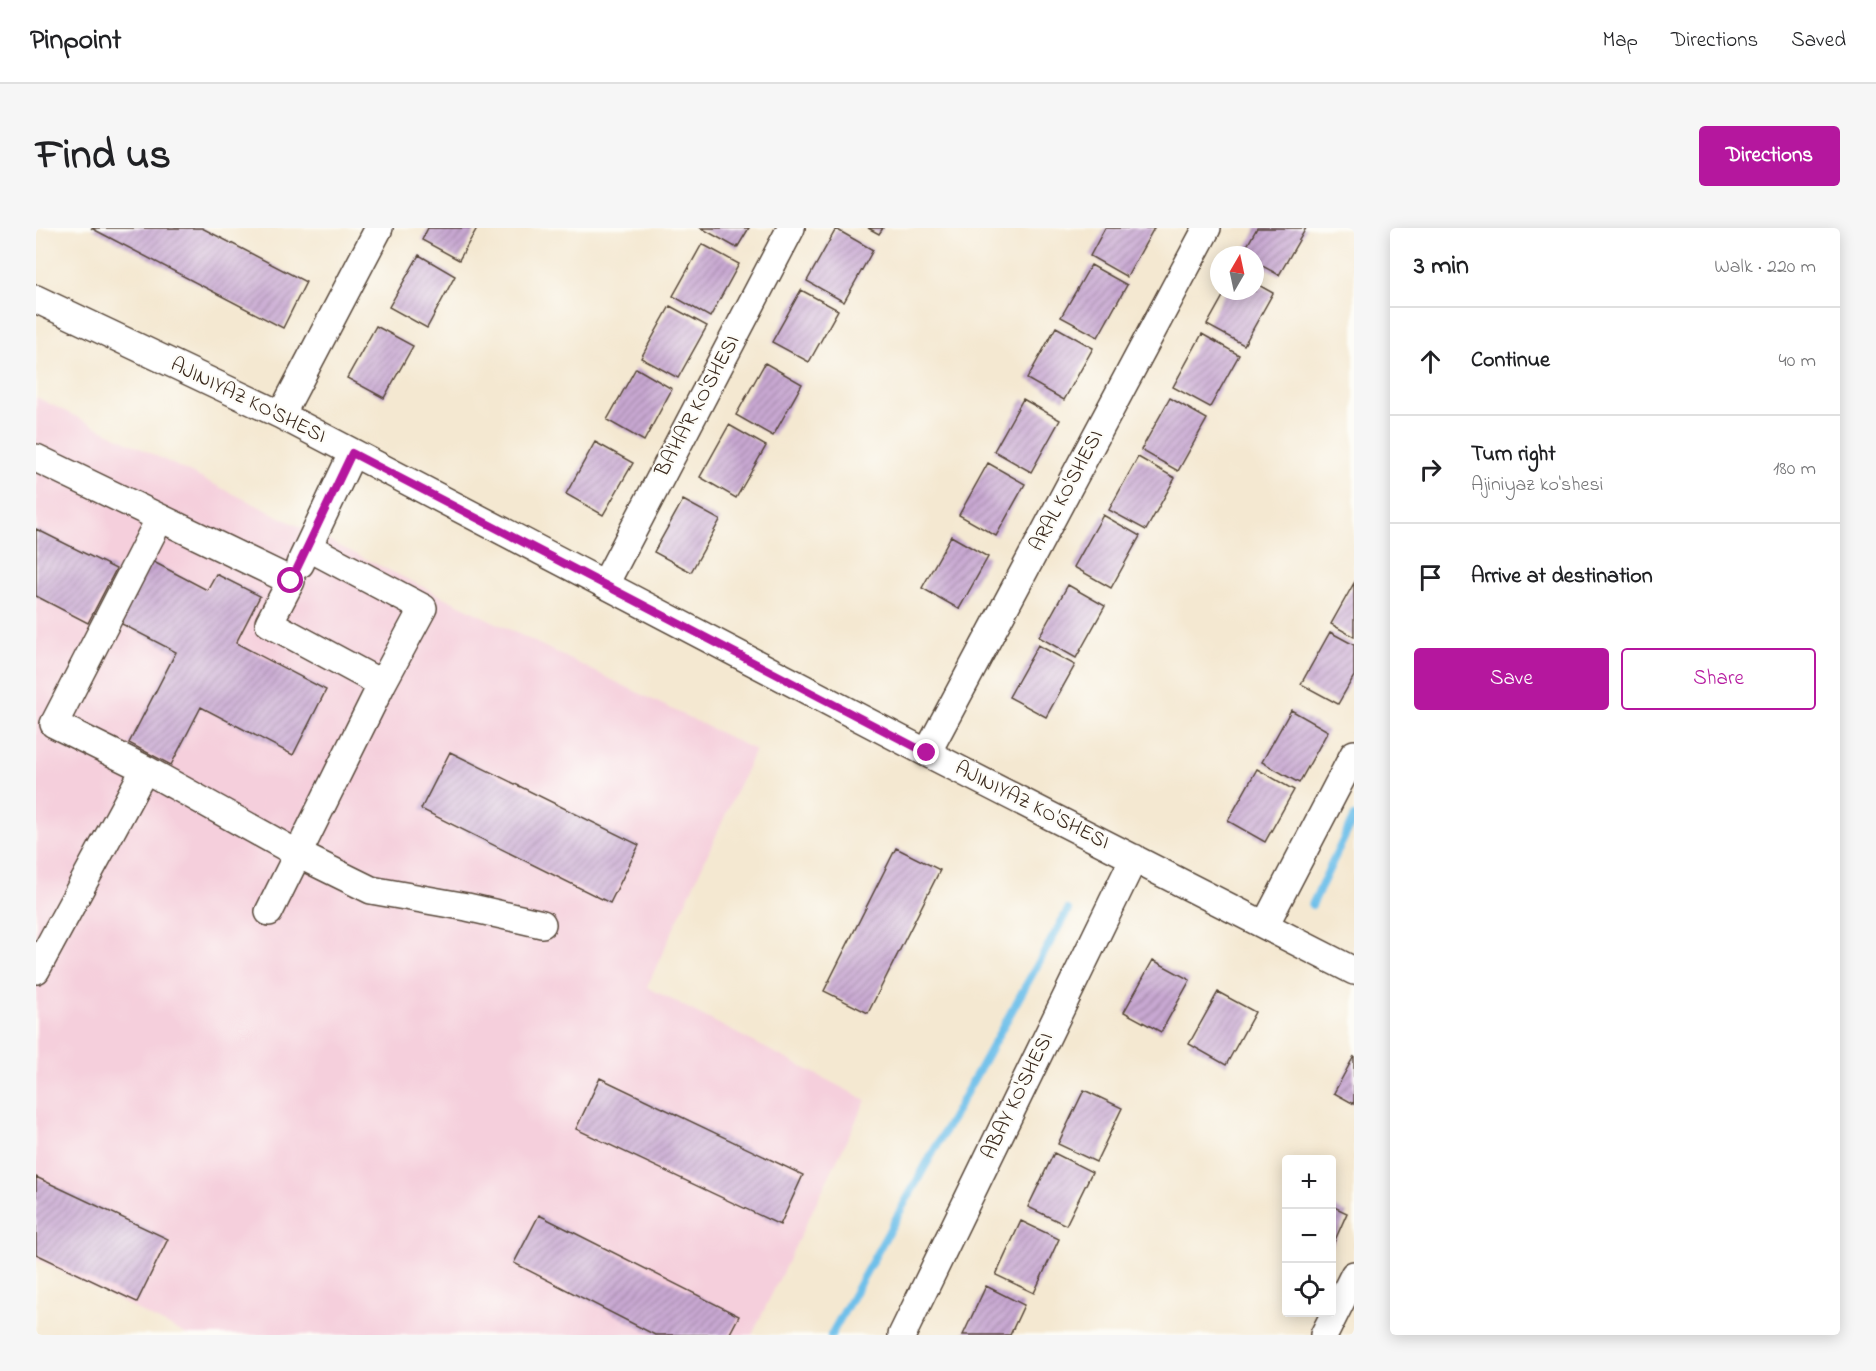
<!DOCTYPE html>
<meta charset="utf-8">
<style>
:root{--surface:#fff;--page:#f6f6f6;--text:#202124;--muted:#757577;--line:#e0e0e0;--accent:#b5179e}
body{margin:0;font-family:"Indie Flower",sans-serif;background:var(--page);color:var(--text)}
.controls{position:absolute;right:18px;bottom:18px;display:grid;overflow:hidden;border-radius:6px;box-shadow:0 3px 15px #0003}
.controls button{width:54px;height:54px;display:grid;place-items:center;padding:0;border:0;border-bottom:2px solid var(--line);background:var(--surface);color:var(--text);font:30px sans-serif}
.compass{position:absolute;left:1174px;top:18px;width:54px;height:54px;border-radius:50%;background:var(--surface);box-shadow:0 3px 15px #0003;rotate:9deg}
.stop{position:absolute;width:18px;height:18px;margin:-14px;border:4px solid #b5179e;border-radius:50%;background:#fff}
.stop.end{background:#b5179e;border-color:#fff;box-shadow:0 2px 6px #0008}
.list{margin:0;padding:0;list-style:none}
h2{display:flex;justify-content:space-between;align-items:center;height:78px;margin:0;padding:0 24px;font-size:26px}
h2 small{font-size:20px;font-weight:400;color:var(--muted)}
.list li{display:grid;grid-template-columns:39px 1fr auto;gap:18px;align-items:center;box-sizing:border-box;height:108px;padding:0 24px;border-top:2px solid var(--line)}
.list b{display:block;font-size:22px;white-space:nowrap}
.list p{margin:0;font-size:20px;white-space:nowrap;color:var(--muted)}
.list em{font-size:20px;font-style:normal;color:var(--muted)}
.actions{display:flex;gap:12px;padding:18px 24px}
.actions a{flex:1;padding:14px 0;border:2px solid var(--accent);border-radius:6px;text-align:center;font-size:21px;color:var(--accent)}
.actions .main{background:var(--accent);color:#fff}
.icon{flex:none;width:33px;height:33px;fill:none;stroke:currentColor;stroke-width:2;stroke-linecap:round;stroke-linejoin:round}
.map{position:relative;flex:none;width:1318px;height:1107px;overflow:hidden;border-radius:6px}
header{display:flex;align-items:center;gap:36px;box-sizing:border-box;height:84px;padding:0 30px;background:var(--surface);border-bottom:2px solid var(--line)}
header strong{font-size:28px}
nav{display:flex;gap:33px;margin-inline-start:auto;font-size:21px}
.intro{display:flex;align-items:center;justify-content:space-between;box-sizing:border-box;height:144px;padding:0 36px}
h1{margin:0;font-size:42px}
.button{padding:15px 27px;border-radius:6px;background:var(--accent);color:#fff;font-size:21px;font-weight:700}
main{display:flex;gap:36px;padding:0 36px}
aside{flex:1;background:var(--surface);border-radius:6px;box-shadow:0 3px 15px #0003}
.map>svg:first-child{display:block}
.built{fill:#f5cfdc}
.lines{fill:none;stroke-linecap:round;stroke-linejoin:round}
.stream{stroke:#6ec0ea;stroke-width:8}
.building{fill:url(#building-hatch)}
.minor-casing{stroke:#574639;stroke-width:30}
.minor{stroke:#fff;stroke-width:27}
.route{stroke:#b5179e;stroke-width:8}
.labels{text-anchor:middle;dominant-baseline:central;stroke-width:4.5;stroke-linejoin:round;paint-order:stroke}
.street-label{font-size:21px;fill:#3b2a1e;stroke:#fdfcf7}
</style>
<header>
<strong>Pinpoint</strong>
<nav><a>Map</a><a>Directions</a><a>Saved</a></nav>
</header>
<div class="intro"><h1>Find us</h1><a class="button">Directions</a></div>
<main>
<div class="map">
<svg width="1318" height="1107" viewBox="0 0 1318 1107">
<defs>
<pattern id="building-hatch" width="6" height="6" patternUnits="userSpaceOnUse" patternTransform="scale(1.5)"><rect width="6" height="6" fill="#c8a8d2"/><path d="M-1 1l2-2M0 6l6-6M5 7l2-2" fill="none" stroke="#a489aa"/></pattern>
</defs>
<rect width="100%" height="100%" fill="#fdfcf7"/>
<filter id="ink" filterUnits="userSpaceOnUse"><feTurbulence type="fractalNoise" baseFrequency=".0167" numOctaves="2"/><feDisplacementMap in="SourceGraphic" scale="12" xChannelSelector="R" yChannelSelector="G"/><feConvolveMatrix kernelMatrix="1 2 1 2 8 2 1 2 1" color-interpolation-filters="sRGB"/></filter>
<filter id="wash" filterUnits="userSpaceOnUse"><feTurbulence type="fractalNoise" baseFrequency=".008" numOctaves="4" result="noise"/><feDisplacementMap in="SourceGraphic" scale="24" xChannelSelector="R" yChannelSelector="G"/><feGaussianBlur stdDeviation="1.35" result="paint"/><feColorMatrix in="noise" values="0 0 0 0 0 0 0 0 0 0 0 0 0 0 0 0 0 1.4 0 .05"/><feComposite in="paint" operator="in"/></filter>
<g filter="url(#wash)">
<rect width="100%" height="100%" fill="#f4e8d1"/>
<path class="built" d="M0 169 719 522 611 759 830 872 716 1107H151L0 1031Z"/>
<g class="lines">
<path class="stream" d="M1276 677 1318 589
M795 1107 1032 682"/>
</g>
<g id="blocks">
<path class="building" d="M55 0H166L270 54 247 100Z
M392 0H441L423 32 386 12Z
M665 0H713L701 20Z
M832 0H847L843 6Z
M1069 0H1118L1091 49 1054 28Z
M1221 0H1270L1243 47 1219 34V27H1206Z
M800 1 837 22 808 74 771 53Z
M666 16 703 36 674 89 637 68Z
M383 27 419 48 391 100 353 79Z
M1055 37 1091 57 1062 109 1025 89Z
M1219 55 1237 65 1208 117 1171 97 1190 63H1219Z
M765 62 802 82 773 134 736 114Z
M634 78 671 98 642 150 605 130Z
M340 98 377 118 348 170 311 150Z
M1020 99 1057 120 1028 172 991 151Z
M1166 106 1203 127 1174 179 1137 159Z
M729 135 766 156 737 208 700 187Z
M600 140 636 161 608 213 571 192Z
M1134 170 1171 191 1142 243 1105 222Z
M987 171 1024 192 995 244 958 223Z
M693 197 730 218 700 270 664 249Z
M559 214 597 235 567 287 530 266Z
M1102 229 1139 250 1110 302 1073 282Z
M952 235 989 256 960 308 923 287Z
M647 272 684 292 655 344 618 324Z
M1067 287 1104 308 1075 360 1038 339Z
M0 301 80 341 52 395 0 368Z
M915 308 952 329 923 381 886 360Z
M114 332 171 362 180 346 224 368 200 415 290 462 257 527 165 479 135 537 93 515 140 424 82 394Z
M1318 355V409L1295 396Z
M1032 357 1069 378 1040 430 1003 409Z
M1294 404 1318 417V448L1302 476 1265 456Z
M1002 417 1039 437 1010 489 973 469Z
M1255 482 1292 503 1263 555 1226 534Z
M414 524 603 617 574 675 385 581Z
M1221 541 1258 562 1229 614 1192 593Z
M860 620 904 642 832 785 788 763Z
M1117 732 1154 752 1125 804 1088 784Z
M1182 764 1219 784 1190 837 1153 816Z
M1318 828V876L1298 865Z
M564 850 767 947 744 997 540 901Z
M1048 862 1086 880 1060 934 1022 916Z
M1018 925 1056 944 1030 997 992 979Z
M0 949 132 1011 101 1074 0 1026Z
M1296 978 1311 985 1296 1019Z
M503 987 703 1088 693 1107H619L478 1035Z
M985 993 1023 1011 998 1065 960 1047Z
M950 1058 988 1077 974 1107H927Z"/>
</g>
</g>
<g filter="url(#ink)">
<use href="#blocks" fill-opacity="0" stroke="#574639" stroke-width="1.5"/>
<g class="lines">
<g class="minor-casing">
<path id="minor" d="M0 71 245 187 891 525 1318 743
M245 187 343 0
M0 230 255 353 233 395 346 456
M124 290 18 496 109 541 262 626 335 662 431 679 506 696
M264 336 316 226
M569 356 755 0
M891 525 1171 0
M233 684 346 456 387 380 272 319
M1229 697 1318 526
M0 742 109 541
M866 1107 1098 630
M1288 1107 1318 1047"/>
</g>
<use href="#minor" class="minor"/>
</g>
</g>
<g class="lines" filter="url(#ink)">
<path class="route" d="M255 353 316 225 891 525"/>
</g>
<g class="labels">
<g class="street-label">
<text transform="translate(212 173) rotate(26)">AJINIYAZ KO'SHESI</text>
<text transform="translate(662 178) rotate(-62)">BA'HA'R KO'SHESI</text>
<text transform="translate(1031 263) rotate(-62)">ARAL KO'SHESI</text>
<text transform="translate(996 578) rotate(27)">AJINIYAZ KO'SHESI</text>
<text transform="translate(982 868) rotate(-64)">ABAY KO'SHESI</text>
</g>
</g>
</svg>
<div class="controls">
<button>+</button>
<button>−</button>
<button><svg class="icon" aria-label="locate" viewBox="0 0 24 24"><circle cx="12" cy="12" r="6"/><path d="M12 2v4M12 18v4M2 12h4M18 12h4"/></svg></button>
</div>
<svg class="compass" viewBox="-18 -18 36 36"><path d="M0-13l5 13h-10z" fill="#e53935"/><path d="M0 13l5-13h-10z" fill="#757577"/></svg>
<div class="stop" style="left:255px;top:353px"></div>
<div class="stop end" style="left:891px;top:525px"></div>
</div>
<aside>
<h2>3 min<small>Walk · 220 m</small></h2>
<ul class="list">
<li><svg class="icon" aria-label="ahead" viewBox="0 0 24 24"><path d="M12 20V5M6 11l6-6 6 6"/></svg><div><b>Continue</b></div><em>40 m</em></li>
<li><svg class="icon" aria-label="right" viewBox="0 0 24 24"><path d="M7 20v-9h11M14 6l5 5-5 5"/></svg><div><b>Turn right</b><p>Ajiniyaz ko'shesi</p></div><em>180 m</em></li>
<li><svg class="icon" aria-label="arrive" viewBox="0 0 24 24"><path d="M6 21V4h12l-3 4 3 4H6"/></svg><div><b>Arrive at destination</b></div></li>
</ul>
<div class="actions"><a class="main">Save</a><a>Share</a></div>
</aside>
</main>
